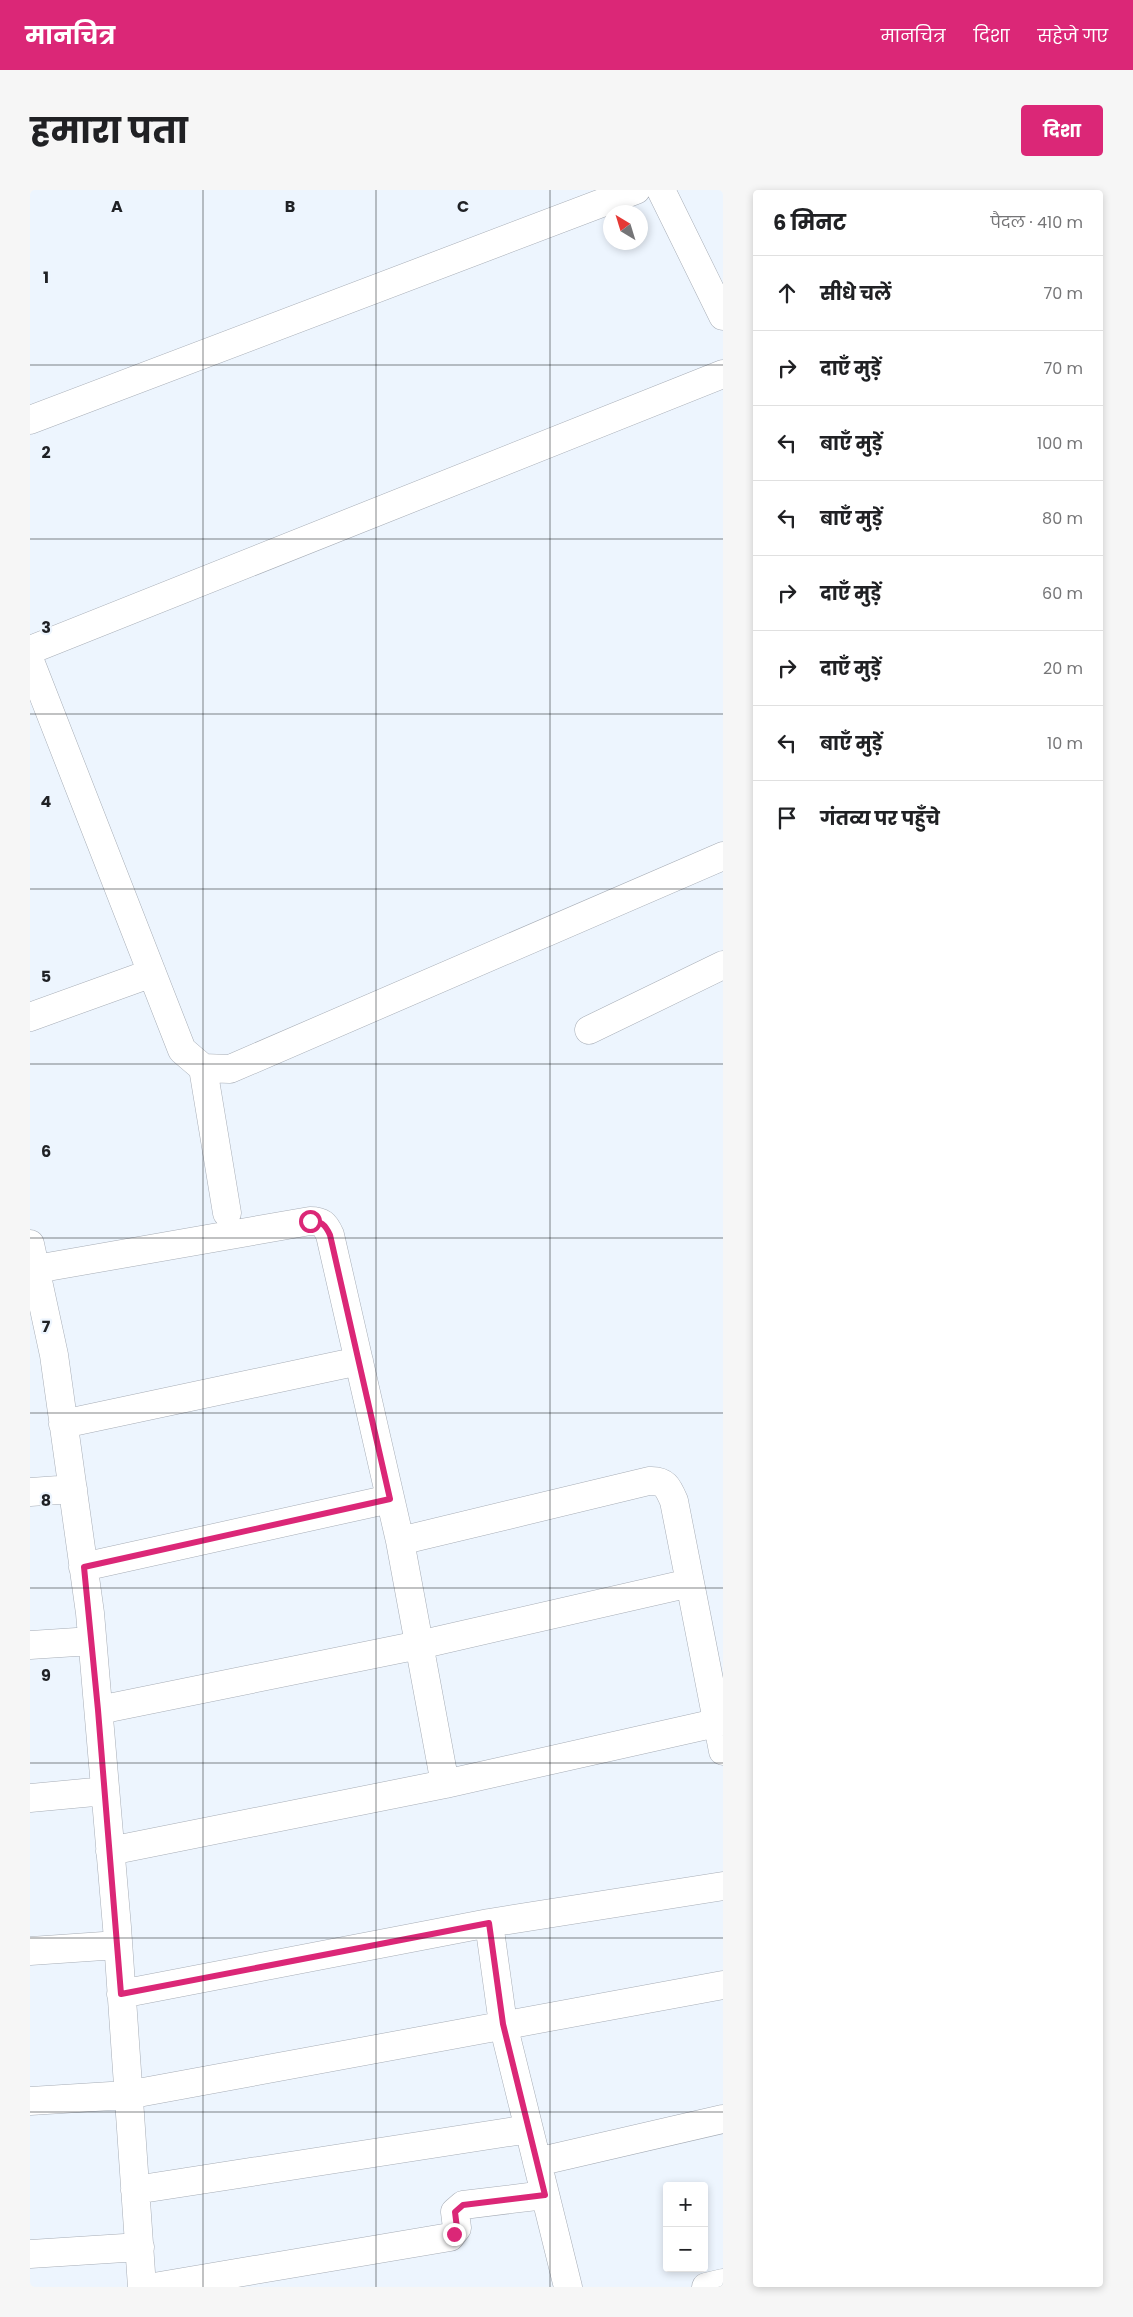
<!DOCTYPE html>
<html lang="hi">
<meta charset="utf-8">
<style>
:root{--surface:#fff;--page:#f6f6f6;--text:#202124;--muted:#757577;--line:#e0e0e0;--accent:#db2777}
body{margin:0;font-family:Poppins,"Noto Sans Devanagari",sans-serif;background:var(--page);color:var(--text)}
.controls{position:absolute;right:15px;bottom:15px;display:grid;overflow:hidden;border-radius:5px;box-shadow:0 2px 8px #0003}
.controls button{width:45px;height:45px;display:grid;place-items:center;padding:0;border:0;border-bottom:1px solid var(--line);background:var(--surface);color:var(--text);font:25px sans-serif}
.compass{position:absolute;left:573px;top:15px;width:45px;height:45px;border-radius:50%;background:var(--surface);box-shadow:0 2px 8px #0003;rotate:322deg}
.stop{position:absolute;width:15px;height:15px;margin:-11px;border:4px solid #db2777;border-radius:50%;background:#fff}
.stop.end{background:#db2777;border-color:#fff;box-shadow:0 1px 5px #0008}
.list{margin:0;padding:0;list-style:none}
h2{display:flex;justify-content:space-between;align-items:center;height:65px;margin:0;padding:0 20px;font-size:21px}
h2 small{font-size:16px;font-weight:400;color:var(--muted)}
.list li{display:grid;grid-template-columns:32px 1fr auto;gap:15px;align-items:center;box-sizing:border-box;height:75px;padding:0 20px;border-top:1px solid var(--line)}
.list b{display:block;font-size:19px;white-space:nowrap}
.list em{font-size:16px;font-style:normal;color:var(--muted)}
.icon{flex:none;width:28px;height:28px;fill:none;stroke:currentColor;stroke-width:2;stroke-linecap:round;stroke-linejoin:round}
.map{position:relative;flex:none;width:693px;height:2097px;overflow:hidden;border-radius:5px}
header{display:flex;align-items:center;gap:30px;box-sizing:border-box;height:70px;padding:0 25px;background:var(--accent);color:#fff}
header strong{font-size:24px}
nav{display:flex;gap:28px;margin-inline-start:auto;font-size:18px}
.intro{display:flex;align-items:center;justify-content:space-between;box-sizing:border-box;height:120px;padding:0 30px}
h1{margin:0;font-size:35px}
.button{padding:12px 22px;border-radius:5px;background:var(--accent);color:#fff;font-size:18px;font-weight:700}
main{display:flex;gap:30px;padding:0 30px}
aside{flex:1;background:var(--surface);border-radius:5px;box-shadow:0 2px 8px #0003}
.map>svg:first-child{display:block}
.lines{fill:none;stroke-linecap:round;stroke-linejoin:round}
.minor-casing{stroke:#a7adb6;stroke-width:29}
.minor{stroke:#fff;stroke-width:28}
.route{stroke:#db2777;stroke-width:6}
.grid{fill:none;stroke:#1f2125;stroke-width:1;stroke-opacity:0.55}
.grid-label{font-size:16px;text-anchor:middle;font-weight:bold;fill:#1f2125;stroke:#edf5fe;stroke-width:4.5;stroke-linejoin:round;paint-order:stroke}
</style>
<header>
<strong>मानचित्र</strong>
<nav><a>मानचित्र</a><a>दिशा</a><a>सहेजे गए</a></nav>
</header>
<div class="intro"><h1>हमारा पता</h1><a class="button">दिशा</a></div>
<main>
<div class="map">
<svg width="693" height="2097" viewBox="0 0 693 2097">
<rect width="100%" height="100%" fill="#edf5fe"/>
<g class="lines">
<g class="minor-casing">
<path id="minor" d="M631 0 693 126
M0 230 606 0
M0 460 693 184
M0 471 152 860 173 878 200 879 693 666
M0 827 122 783
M559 840 693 775
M173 878 197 1023
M0 1054 24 1165 60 1423 87 1737 112 2097
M6 1079 280 1031C292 1031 295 1034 300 1045L370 1351 415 1594 686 1533
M33 1234 329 1171
M0 1302 43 1299
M370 1351 619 1291C635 1290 638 1297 644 1311L693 1561
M53 1377 360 1309
M0 1455 62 1451
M69 1520 389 1455 660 1393
M0 1608 75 1601
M80 1661 415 1594
M459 1733 473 1834 538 2097
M0 1761 88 1755
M91 1804 459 1733 693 1696
M0 1911 97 1905 693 1795
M507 1972 693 1929
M105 2000 499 1939
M0 2064 110 2057
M124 2097 420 2047 427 2038 425 2022 433 2015 515 2005
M676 2097 693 2093"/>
</g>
<use href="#minor" class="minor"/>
</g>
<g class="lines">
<path class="route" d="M280 1031C291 1031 295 1034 300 1045L360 1309 54 1377 68 1520 91 1804 459 1733 473 1834 515 2005 433 2015 425 2022 427 2038 424 2044"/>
</g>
<path class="grid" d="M173 0V2097M346 0V2097M520 0V2097M0 175H693M0 349H693M0 524H693M0 699H693M0 874H693M0 1048H693M0 1223H693M0 1398H693M0 1573H693M0 1748H693M0 1922H693"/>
<g class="grid-label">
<text x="87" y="22">A</text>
<text x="260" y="22">B</text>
<text x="433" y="22">C</text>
<text x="16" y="93">1</text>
<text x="16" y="268">2</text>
<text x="16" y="443">3</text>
<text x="16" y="617">4</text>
<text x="16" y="792">5</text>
<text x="16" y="967">6</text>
<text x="16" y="1142">7</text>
<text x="16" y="1316">8</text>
<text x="16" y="1491">9</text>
</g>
</svg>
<div class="controls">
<button>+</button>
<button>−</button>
</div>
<svg class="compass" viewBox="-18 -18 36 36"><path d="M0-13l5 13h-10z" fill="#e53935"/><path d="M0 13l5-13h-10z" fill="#757577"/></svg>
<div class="stop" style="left:280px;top:1031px"></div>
<div class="stop end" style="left:424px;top:2044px"></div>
</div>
<aside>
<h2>6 मिनट<small>पैदल · 410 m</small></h2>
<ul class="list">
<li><svg class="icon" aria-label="ahead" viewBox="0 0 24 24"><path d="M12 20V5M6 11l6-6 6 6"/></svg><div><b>सीधे चलें</b></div><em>70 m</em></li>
<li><svg class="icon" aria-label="right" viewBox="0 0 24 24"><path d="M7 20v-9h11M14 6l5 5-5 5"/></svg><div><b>दाएँ मुड़ें</b></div><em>70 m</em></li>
<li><svg class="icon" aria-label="left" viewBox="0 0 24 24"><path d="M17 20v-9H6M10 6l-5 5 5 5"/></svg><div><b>बाएँ मुड़ें</b></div><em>100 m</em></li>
<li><svg class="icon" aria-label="left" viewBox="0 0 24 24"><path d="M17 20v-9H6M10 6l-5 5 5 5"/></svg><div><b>बाएँ मुड़ें</b></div><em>80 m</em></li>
<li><svg class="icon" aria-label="right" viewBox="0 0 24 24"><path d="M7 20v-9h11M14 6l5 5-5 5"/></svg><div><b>दाएँ मुड़ें</b></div><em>60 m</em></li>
<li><svg class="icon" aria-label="right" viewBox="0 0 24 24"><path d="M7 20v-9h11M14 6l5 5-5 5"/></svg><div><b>दाएँ मुड़ें</b></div><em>20 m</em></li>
<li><svg class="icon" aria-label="left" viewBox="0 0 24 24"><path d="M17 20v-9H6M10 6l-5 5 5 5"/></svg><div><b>बाएँ मुड़ें</b></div><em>10 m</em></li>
<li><svg class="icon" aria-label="arrive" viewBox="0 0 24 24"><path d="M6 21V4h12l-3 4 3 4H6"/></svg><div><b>गंतव्य पर पहुँचे</b></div></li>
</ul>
</aside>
</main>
